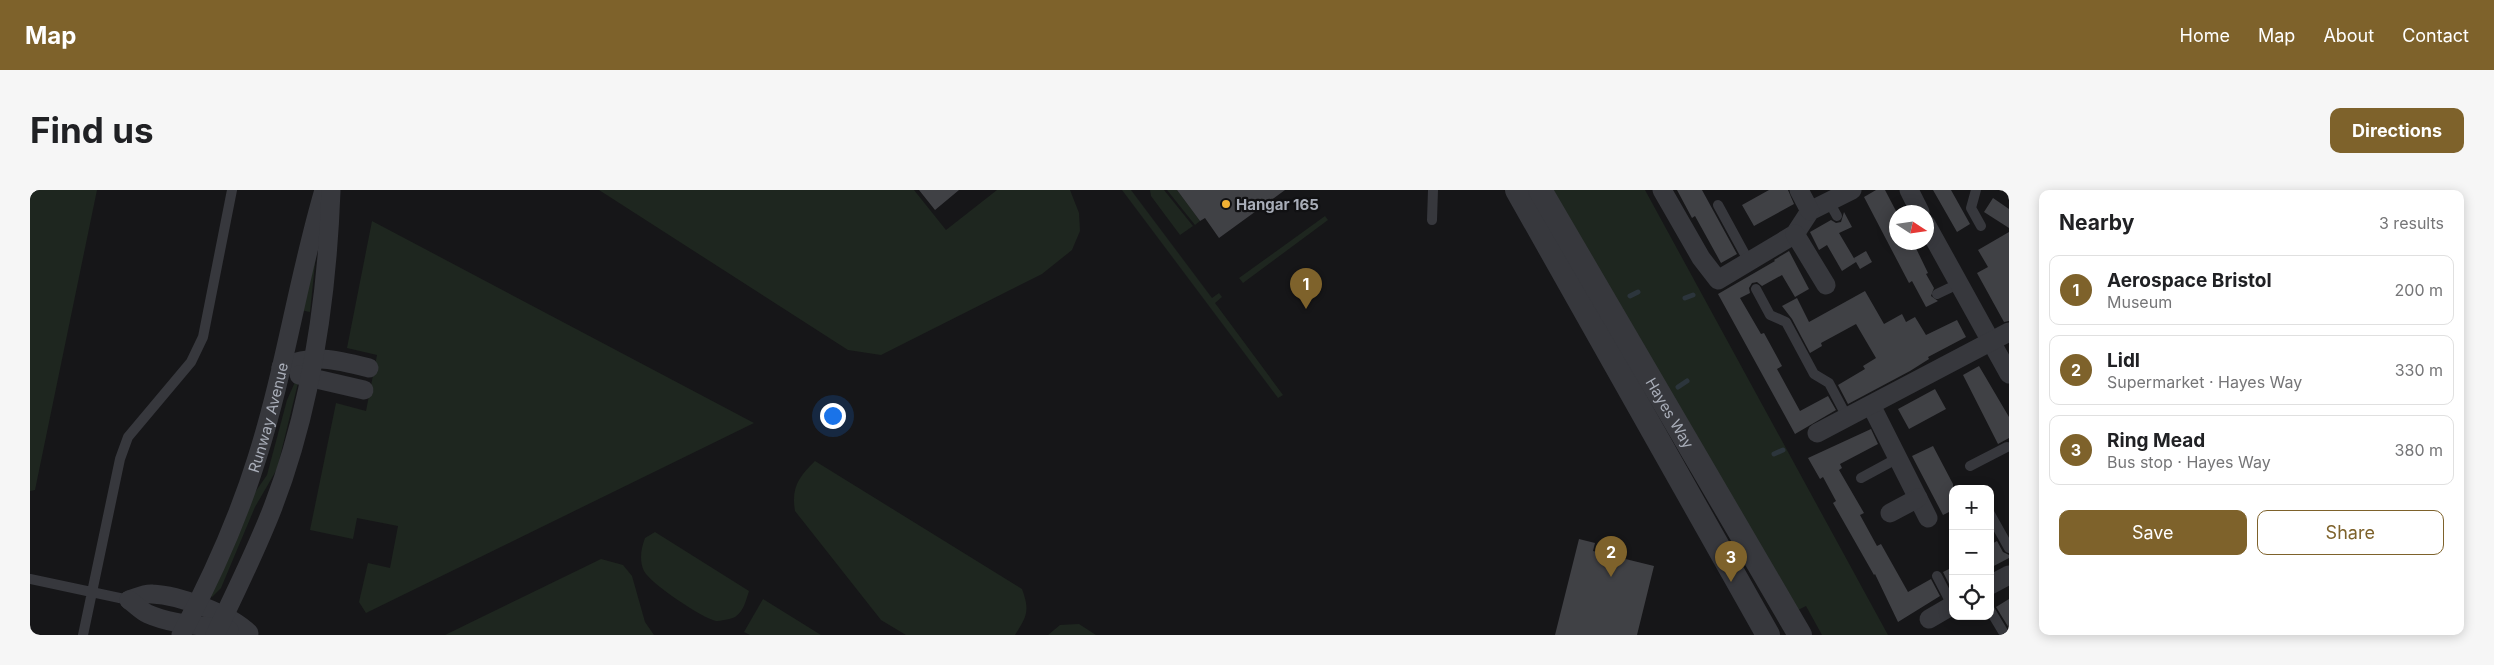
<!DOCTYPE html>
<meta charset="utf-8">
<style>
:root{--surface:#fff;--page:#f6f6f6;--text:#202124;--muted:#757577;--line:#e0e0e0;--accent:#7e622b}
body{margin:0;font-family:Inter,sans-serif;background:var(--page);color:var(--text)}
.controls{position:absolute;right:15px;bottom:15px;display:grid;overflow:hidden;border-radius:10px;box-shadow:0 2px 12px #0003}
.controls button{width:45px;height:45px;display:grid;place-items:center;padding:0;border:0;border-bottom:1px solid var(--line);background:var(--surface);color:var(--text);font:25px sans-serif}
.compass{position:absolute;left:1859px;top:15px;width:45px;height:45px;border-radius:50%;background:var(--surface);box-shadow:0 2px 12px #0003;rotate:102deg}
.you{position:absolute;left:802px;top:225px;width:18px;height:18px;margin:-12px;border:4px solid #fff;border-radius:50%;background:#1a73e8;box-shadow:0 0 0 8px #1a73e833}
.badge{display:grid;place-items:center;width:32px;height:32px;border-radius:50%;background:var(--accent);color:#fff;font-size:16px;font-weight:700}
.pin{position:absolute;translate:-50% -41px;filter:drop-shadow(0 1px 2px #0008)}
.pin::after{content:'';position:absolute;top:26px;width:18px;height:15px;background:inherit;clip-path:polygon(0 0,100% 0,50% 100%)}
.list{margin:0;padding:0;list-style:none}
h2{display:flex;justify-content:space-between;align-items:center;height:65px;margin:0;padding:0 20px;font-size:21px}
h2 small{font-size:16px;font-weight:400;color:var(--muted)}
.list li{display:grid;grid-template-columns:32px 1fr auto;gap:15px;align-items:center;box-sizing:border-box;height:70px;margin:0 10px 10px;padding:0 10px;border:1px solid var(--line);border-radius:10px}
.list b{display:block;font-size:19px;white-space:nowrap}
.list p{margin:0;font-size:16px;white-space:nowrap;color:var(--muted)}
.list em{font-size:16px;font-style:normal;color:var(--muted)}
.actions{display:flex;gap:10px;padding:15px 20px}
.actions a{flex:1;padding:11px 0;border:1px solid var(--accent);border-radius:10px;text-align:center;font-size:18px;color:var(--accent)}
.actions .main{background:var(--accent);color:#fff}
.icon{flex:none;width:28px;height:28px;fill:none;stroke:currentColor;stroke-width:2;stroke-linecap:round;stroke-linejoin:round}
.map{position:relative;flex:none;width:1979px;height:445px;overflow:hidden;border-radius:10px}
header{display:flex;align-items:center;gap:30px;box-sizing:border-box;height:70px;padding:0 25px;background:var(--accent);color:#fff}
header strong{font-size:24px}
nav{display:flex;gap:28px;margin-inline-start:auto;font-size:18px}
.intro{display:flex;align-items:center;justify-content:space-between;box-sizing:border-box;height:120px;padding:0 30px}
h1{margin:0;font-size:35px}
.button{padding:12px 22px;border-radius:10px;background:var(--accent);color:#fff;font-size:18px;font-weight:700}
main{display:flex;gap:30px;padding:0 30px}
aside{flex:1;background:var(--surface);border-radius:10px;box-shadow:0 2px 12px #0003}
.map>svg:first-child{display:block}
.green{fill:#1e261f}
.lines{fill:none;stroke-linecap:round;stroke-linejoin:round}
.stream{stroke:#2c353c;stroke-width:5}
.building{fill:#404145}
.service{stroke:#37383d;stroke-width:10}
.minor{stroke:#37383d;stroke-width:19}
.tertiary{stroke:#37383d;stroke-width:24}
.poi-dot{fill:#f2b134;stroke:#111113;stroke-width:2}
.labels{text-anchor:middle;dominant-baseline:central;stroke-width:4.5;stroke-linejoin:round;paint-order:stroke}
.poi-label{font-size:15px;font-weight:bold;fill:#a8adb8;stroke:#111113;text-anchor:start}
.street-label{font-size:15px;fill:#a8adb8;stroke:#111113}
</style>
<header>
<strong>Map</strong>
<nav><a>Home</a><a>Map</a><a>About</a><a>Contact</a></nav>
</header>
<div class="intro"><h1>Find us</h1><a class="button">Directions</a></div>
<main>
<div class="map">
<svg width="1979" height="445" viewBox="0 0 1979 445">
<rect width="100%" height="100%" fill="#161618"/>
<path class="green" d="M0 0H67L5 300 0 301Z
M569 0H884L916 40 967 0H1040L1049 23 1050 41 1042 60 1012 84 851 165 818 160Z
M1092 0H1101L1182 108 1189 103 1192 107 1185 113 1253 205 1248 208Z
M1120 0H1134L1163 36 1150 45 1121 6Z
M1137 0H1147L1170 31 1165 35Z
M1520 0H1615L1858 445H1792L1776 416 1766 421Z
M1295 26 1298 30 1213 93 1209 88Z
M342 31 724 233 336 423 329 412 338 373 360 378 368 336 327 328 323 349 280 340 306 213 336 221 347 165 317 158Z
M286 64 280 122 270 120Z
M265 192 268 193 247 279 225 317 191 398 182 407 180 405 221 308 237 285 257 210Z
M785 271 992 399C1000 421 997 426 985 445H876L851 430 765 321C761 297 769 287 785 271Z
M625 342 719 401C716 410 714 421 705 427 701 429 690 431 686 431 672 428 621 394 614 381 609 370 611 359 615 348Z
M571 369 593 375 602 386 615 432 624 445H415Z
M733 409 791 445H720L714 442Z
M1049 434 1066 445H1018L1030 435Z"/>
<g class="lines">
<path class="stream" d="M1600 106 1608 102
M1655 108 1663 105
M1648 197 1657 191
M1744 264 1753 260"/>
</g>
<path class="building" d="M889 0H929L905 20Z
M1147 0H1255L1189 48 1175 28 1170 31Z
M1647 0H1672L1707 64 1691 73 1665 26 1662 28Z
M1739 0H1758L1764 14 1724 36 1712 15Z
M1846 0H1855L1866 21V52H1883L1898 83 1896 84 1904 98 1901 106 1908 111 1896 117 1882 91 1879 93 1834 7Z
M1903 0H1921L1940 34 1927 42Z
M1963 8 1979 19V38L1954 22Z
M1814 22 1822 37 1809 43 1825 70 1824 68 1836 61 1842 72 1830 79 1826 72 1812 81 1797 55 1789 60 1780 42 1801 30 1806 33 1811 32Z
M1979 42V131L1974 132 1947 83 1958 77 1948 60Z
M1759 61 1779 99 1765 107 1752 85 1732 96 1727 92 1722 93 1719 98 1720 103 1710 108 1731 144 1734 143 1752 176 1747 179 1770 221 1798 206 1806 220 1765 244 1688 104 1745 71 1744 70Z
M1835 101 1854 134 1872 124 1876 132 1885 127 1896 145 1927 130 1936 147 1898 167 1899 169 1880 181 1818 214 1808 195 1835 179 1833 176 1846 168 1826 134 1791 153 1792 156 1780 163 1762 129 1752 116 1767 108 1779 132Z
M1949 176 1979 227V248L1968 254 1933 185Z
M1905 199 1916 219 1879 239 1868 219Z
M1841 239 1848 254 1810 274 1812 278 1809 280 1834 323 1830 325 1847 356 1851 354 1878 402 1901 389 1910 406 1868 432 1845 384 1844 385 1803 313 1806 311 1793 287 1790 289 1778 268Z
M1903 256 1923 294V320L1913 325 1882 266Z
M1549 349 1565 353 1563 361 1624 376 1607 445H1525Z
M1967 351 1973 362 1979 365V368L1960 378V355Z
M1923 377V399L1922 400 1913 382Z
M1979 409V438L1966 417Z"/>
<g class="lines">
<path class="service" d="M1946 0 1941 18 1951 36
M1798 10 1807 26
M1688 15 1718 70
M1402 30 1403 0
M1726 99 1740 125 1756 132 1784 184 1799 193 1817 227
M1907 104 1928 94
M1940 276 1977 257
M1831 288 1868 268
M1960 324 1979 358
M1907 386 1922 415
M0 389 99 410
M1960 420 1975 445
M53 445 90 269 98 247 161 172 173 147 202 0"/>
<g class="minor">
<path d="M1632 0 1671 68 1688 90 1765 44 1780 21 1822 0"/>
<path d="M1769 0 1780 21"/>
<path d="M1879 0 1890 22"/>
<path d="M1896 34 1979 184"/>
<path d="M1765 44 1796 95"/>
<path d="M251 177C286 164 304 169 339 178"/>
<path d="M269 185 334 200"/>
<path d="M1841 215 1898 328"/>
<path d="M1787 243 1979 142"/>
<path d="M1860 323 1888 308"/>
<path d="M1960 395 1979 385"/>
<path d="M99 410C106 408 115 403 122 404 149 405 200 424 219 443"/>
<path d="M99 410C105 414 111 421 118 424 143 435 172 435 199 440"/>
<path d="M1899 429 1923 415"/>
<path id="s1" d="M151 445C181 389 208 329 227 268 255 180 268 88 294 0"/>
<path d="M185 445C205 403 226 361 243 317 282 216 297 109 301 1"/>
</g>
<g class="tertiary">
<path d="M1487 0 1738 445"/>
<path id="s2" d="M1510 0 1770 445"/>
</g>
</g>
<circle class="poi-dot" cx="1196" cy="14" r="5"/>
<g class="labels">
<g class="poi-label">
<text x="1206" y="14">Hangar 165</text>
</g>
<g class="street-label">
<text stroke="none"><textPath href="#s2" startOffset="258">Hayes Way</textPath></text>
<text stroke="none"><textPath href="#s1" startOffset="235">Runway Avenue</textPath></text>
</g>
</g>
</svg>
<div class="controls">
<button>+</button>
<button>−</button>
<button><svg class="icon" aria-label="locate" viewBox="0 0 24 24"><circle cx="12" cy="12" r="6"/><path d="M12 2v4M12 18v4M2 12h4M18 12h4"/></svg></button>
</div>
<svg class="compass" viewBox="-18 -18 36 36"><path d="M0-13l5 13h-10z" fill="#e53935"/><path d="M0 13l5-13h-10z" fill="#757577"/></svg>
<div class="you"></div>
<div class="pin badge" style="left:1276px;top:119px">1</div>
<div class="pin badge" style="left:1581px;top:387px">2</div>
<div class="pin badge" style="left:1701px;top:392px">3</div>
</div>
<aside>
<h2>Nearby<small>3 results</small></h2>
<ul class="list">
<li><span class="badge">1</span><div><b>Aerospace Bristol</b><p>Museum</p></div><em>200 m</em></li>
<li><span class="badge">2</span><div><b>Lidl</b><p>Supermarket · Hayes Way</p></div><em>330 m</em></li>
<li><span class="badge">3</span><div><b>Ring Mead</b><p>Bus stop · Hayes Way</p></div><em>380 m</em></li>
</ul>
<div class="actions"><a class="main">Save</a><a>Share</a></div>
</aside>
</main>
